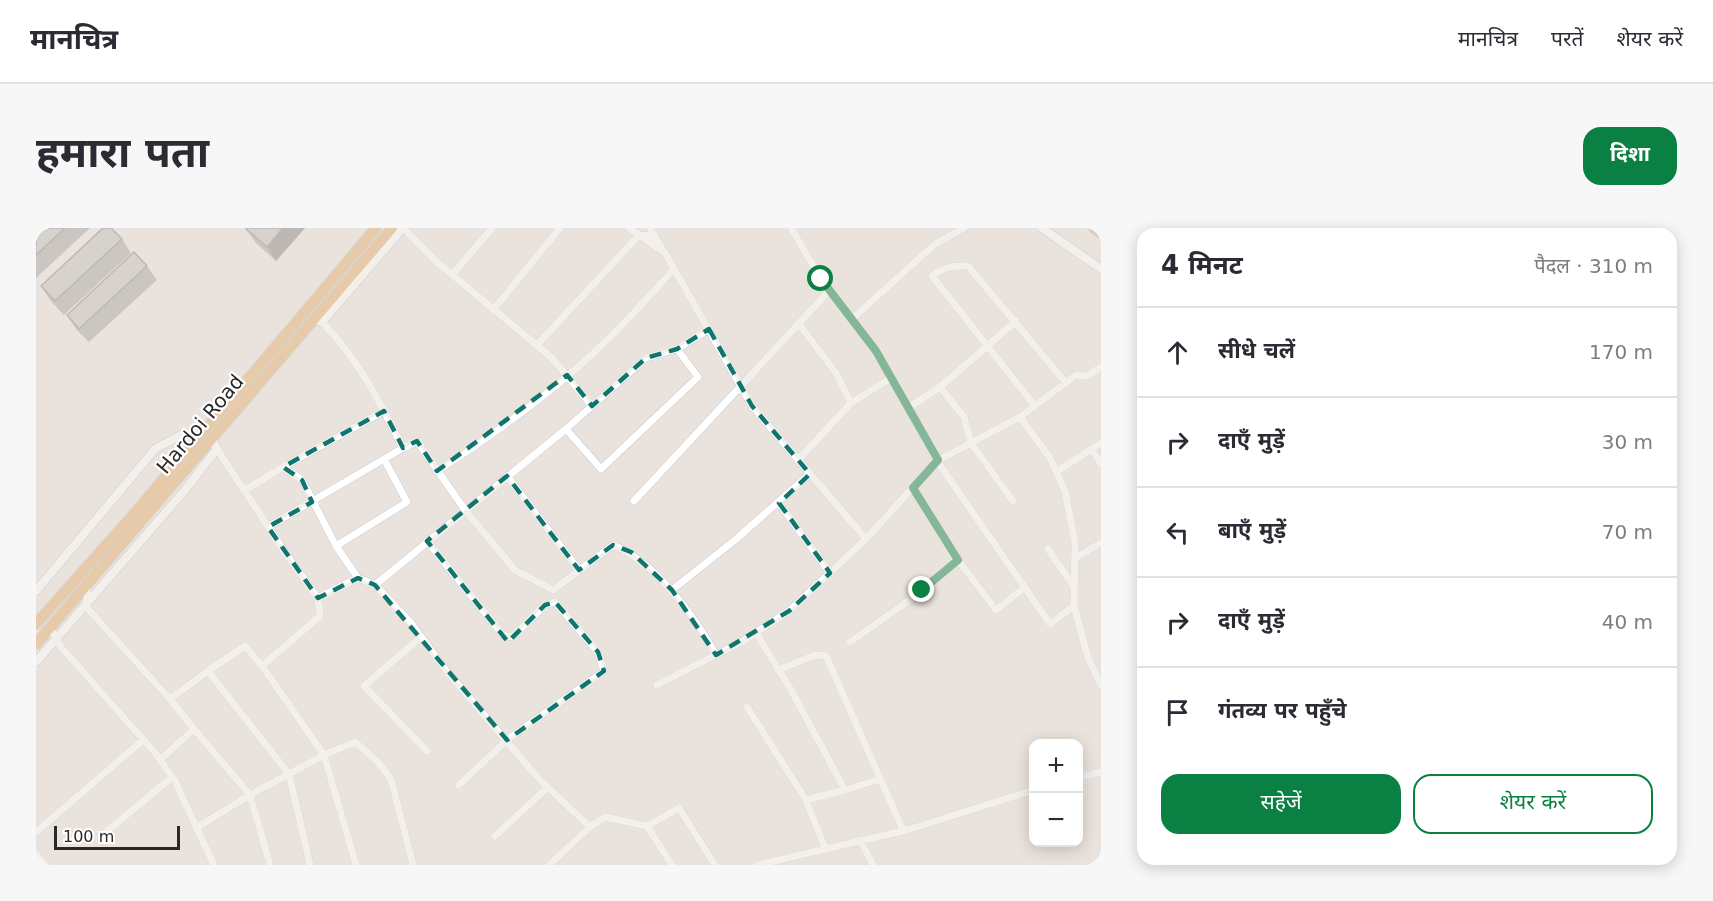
<!DOCTYPE html>
<html lang="hi">
<meta charset="utf-8">
<style>
:root{--surface:#fff;--page:#f7f7f7;--text:#2b2b33;--muted:#7c7c81;--line:#e1e1e2;--accent:#0b8043}
body{margin:0;font-family:"DejaVu Sans","Noto Sans Devanagari",sans-serif;background:var(--page);color:var(--text)}
.controls{position:absolute;right:18px;bottom:18px;display:grid;overflow:hidden;border-radius:12px;box-shadow:0 3px 15px #0003}
.controls button{width:54px;height:54px;display:grid;place-items:center;padding:0;border:0;border-bottom:2px solid var(--line);background:var(--surface);color:var(--text);font:30px sans-serif}
.scale{position:absolute;left:18px;bottom:15px;width:126px;box-sizing:border-box;padding-left:6px;border:3px solid #292929;border-top:0;font-size:16px;line-height:21px;white-space:nowrap;color:#292929;-webkit-text-stroke:4px #fff;paint-order:stroke}
.stop{position:absolute;width:18px;height:18px;margin:-14px;border:4px solid #0b8043;border-radius:50%;background:#fff}
.stop.end{background:#0b8043;border-color:#fff;box-shadow:0 2px 6px #0008}
.list{margin:0;padding:0;list-style:none}
h2{display:flex;justify-content:space-between;align-items:center;height:78px;margin:0;padding:0 24px;font-size:26px}
h2 small{font-size:20px;font-weight:400;color:var(--muted)}
.list li{display:grid;grid-template-columns:39px 1fr auto;gap:18px;align-items:center;box-sizing:border-box;height:90px;padding:0 24px;border-top:2px solid var(--line)}
.list b{display:block;font-size:22px;white-space:nowrap}
.list em{font-size:20px;font-style:normal;color:var(--muted)}
.actions{display:flex;gap:12px;padding:18px 24px}
.actions a{flex:1;padding:14px 0;border:2px solid var(--accent);border-radius:18px;text-align:center;font-size:21px;color:var(--accent)}
.actions .main{background:var(--accent);color:#fff}
.icon{flex:none;width:33px;height:33px;fill:none;stroke:currentColor;stroke-width:2;stroke-linecap:round;stroke-linejoin:round}
.map{position:relative;flex:none;width:1065px;height:637px;overflow:hidden;border-radius:18px}
header{display:flex;align-items:center;gap:36px;box-sizing:border-box;height:84px;padding:0 30px;background:var(--surface);border-bottom:2px solid var(--line)}
header strong{font-size:28px}
nav{display:flex;gap:33px;margin-inline-start:auto;font-size:21px}
.intro{display:flex;align-items:center;justify-content:space-between;box-sizing:border-box;height:144px;padding:0 36px}
h1{margin:0;font-size:42px}
.button{padding:15px 27px;border-radius:18px;background:var(--accent);color:#fff;font-size:21px;font-weight:700}
main{display:flex;gap:36px;padding:0 36px}
aside{flex:1;background:var(--surface);border-radius:18px;box-shadow:0 3px 15px #0003}
.map>svg:first-child{display:block}
.lines{fill:none;stroke-linecap:round;stroke-linejoin:round}
.minor-casing{stroke:#c8ccd5;stroke-width:8}
.tertiary-casing{stroke:#c8ccd5;stroke-width:10}
.trunk-casing{stroke:#c3c3c3;stroke-width:12}
.minor{stroke:#fff;stroke-width:7}
.tertiary{stroke:#fff;stroke-width:8}
.trunk{stroke:#e4ac6a;stroke-width:10}
.wall{fill:#a7a39f}
.shaded-wall{fill:#888482}
.building{fill:#c2bdb9;stroke:#888482;stroke-width:1.5}
.route{stroke:#0b8043;stroke-width:8}
.marked{fill:none;stroke:#0f766e;stroke-width:4.5;stroke-dasharray:12 8;stroke-linejoin:round}
.labels{text-anchor:middle;dominant-baseline:central;stroke-width:4.5;stroke-linejoin:round;paint-order:stroke}
.street-label{font-size:20px;fill:#292929;stroke:#fff}
</style>
<header>
<strong>मानचित्र</strong>
<nav><a>मानचित्र</a><a>परतें</a><a>शेयर करें</a></nav>
</header>
<div class="intro"><h1>हमारा पता</h1><a class="button">दिशा</a></div>
<main>
<div class="map">
<svg width="1065" height="637" viewBox="0 0 1065 637">
<rect width="100%" height="100%" fill="#eae3dd"/>
<g class="lines">
<g class="minor-casing">
<path id="minor" d="M367 0 401 34 516 130 556 178
M593 0 629 25 716 178 830 311 901 233 984 189
M614 0 627 23
M755 0 785 51 840 123 901 233 1014 396 1038 378
M416 47 456 0
M457 82 524 0
M816 91 899 16 928 0
M286 94C322 131 344 174 367 220L381 213 429 282 479 342 517 362 577 317C620 335 658 387 680 427
M763 96 800 145 815 175
M501 117 603 7 619 8
M1065 139 1051 148 1040 147 984 189 1014 230 1029 263 1039 315 1038 378 1052 430 1065 457
M904 159 928 189 935 215 977 273
M999 178 896 48C906 40 919 37 932 38L1030 155
M872 180 904 159 980 93
M530 201 565 241 662 149 641 121
M181 221 252 329 282 370 322 350 339 357
M1056 222 1065 236
M762 232 815 175 855 150
M247 239 348 183
M401 243C456 208 525 158 572 111 595 89 616 65 638 41
M1020 244 1065 215
M471 248 543 342
M877 259 922 332 960 382 989 359
M209 262 247 239 266 252 300 318 322 350
M598 273 794 62
M743 275 794 345
M232 299 367 220
M391 313 467 407 476 409 509 377 519 374 562 424 568 443 471 512 423 557
M300 318 371 274 348 231
M1012 321 1038 359
M1039 330 1065 315
M51 356V380L134 471
M636 362 699 312 774 246
M14 400 25 419 120 526 139 553 178 637
M720 405 754 460 809 562 844 551
M385 409 328 458 391 523
M814 414 868 376 922 332
M226 438 288 527 319 514 342 534 355 551 377 637
M742 442 779 427 790 428 867 602
M621 457 709 412 753 383 830 311
M711 479 770 572
M158 501 214 567 234 637
M124 532 158 501 134 471 172 443
M1042 550 1065 544
M611 598 643 580 679 637
M160 600 214 567 288 527 320 637
M0 604 107 512
M69 605 136 549
M459 608 512 559
M824 612 837 637
M789 620 770 572 809 562
M0 626 9 637
M274 637 253 546 172 443 209 418 226 438 284 388 282 370
M513 637 554 599
M636 637 611 598 569 589 554 599 503 551 412 445 375 395 339 357 530 201 610 130 641 121 673 101
M721 637 871 602 998 562"/>
</g>
<g class="tertiary-casing">
<path id="tertiary" d="M1006 0 1065 41
M277 91 286 94 367 0
M0 363 119 221 145 207 166 206
M0 434 149 262 181 221 176 211"/>
</g>
<g class="trunk-casing">
<path id="trunk" d="M1058 0 1065 5
M0 396 98 286 340 0
M0 416 356 0"/>
</g>
<use href="#minor" class="minor"/>
<use href="#tertiary" class="tertiary"/>
<use href="#trunk" class="trunk"/>
</g>
<path class="wall" d="M0 0H54L0 50Z
M211 0H269L240 33 220 15 210 1Z
M86 11 95 25 28 87 14 72 5 58Z
M111 38 121 52 53 114 40 101 31 87Z"/>
<path class="shaded-wall" d="M247 0H269L240 33 231 19Z"/>
<path class="building" d="M0 0H29L0 27Z
M67 0H75L86 11 19 73 5 58Z
M211 0H247L231 19 210 1Z
M98 24 111 38 43 101 31 87Z"/>
<g class="lines">
<path class="route" d="M785 51 840 123 902 232 877 260 922 332 886 362"/>
</g>
<path d="M0 0H1065V637H0ZM673 101 716 178 774 246 743 275 794 345 753 383 680 427 636 362 595 324 577 317 543 342 471 248 391 313 472 414 509 377 519 374 562 424 568 443 471 512 339 357 322 350 282 370 232 299 276 274 266 252 247 239 348 183 367 220 381 213 401 243 531 147 556 178 610 130 641 121Z" fill="#eae3dd" fill-opacity=".55" fill-rule="evenodd"/>
<path class="marked" d="M673 101 716 178 774 246 743 275 794 345 753 383 680 427 636 362 595 324 577 317 543 342 471 248 391 313 472 414 509 377 519 374 562 424 568 443 471 512 339 357 322 350 282 370 232 299 276 274 266 252 247 239 348 183 367 220 381 213 401 243 531 147 556 178 610 130 641 121Z"/>
<g class="labels">
<g class="street-label">
<text transform="translate(164 196) rotate(-50)">Hardoi Road</text>
</g>
</g>
</svg>
<div class="controls">
<button>+</button>
<button>−</button>
</div>
<div class="scale">100 m</div>
<div class="stop" style="left:785px;top:51px"></div>
<div class="stop end" style="left:886px;top:362px"></div>
</div>
<aside>
<h2>4 मिनट<small>पैदल · 310 m</small></h2>
<ul class="list">
<li><svg class="icon" aria-label="ahead" viewBox="0 0 24 24"><path d="M12 20V5M6 11l6-6 6 6"/></svg><div><b>सीधे चलें</b></div><em>170 m</em></li>
<li><svg class="icon" aria-label="right" viewBox="0 0 24 24"><path d="M7 20v-9h11M14 6l5 5-5 5"/></svg><div><b>दाएँ मुड़ें</b></div><em>30 m</em></li>
<li><svg class="icon" aria-label="left" viewBox="0 0 24 24"><path d="M17 20v-9H6M10 6l-5 5 5 5"/></svg><div><b>बाएँ मुड़ें</b></div><em>70 m</em></li>
<li><svg class="icon" aria-label="right" viewBox="0 0 24 24"><path d="M7 20v-9h11M14 6l5 5-5 5"/></svg><div><b>दाएँ मुड़ें</b></div><em>40 m</em></li>
<li><svg class="icon" aria-label="arrive" viewBox="0 0 24 24"><path d="M6 21V4h12l-3 4 3 4H6"/></svg><div><b>गंतव्य पर पहुँचे</b></div></li>
</ul>
<div class="actions"><a class="main">सहेजें</a><a>शेयर करें</a></div>
</aside>
</main>
